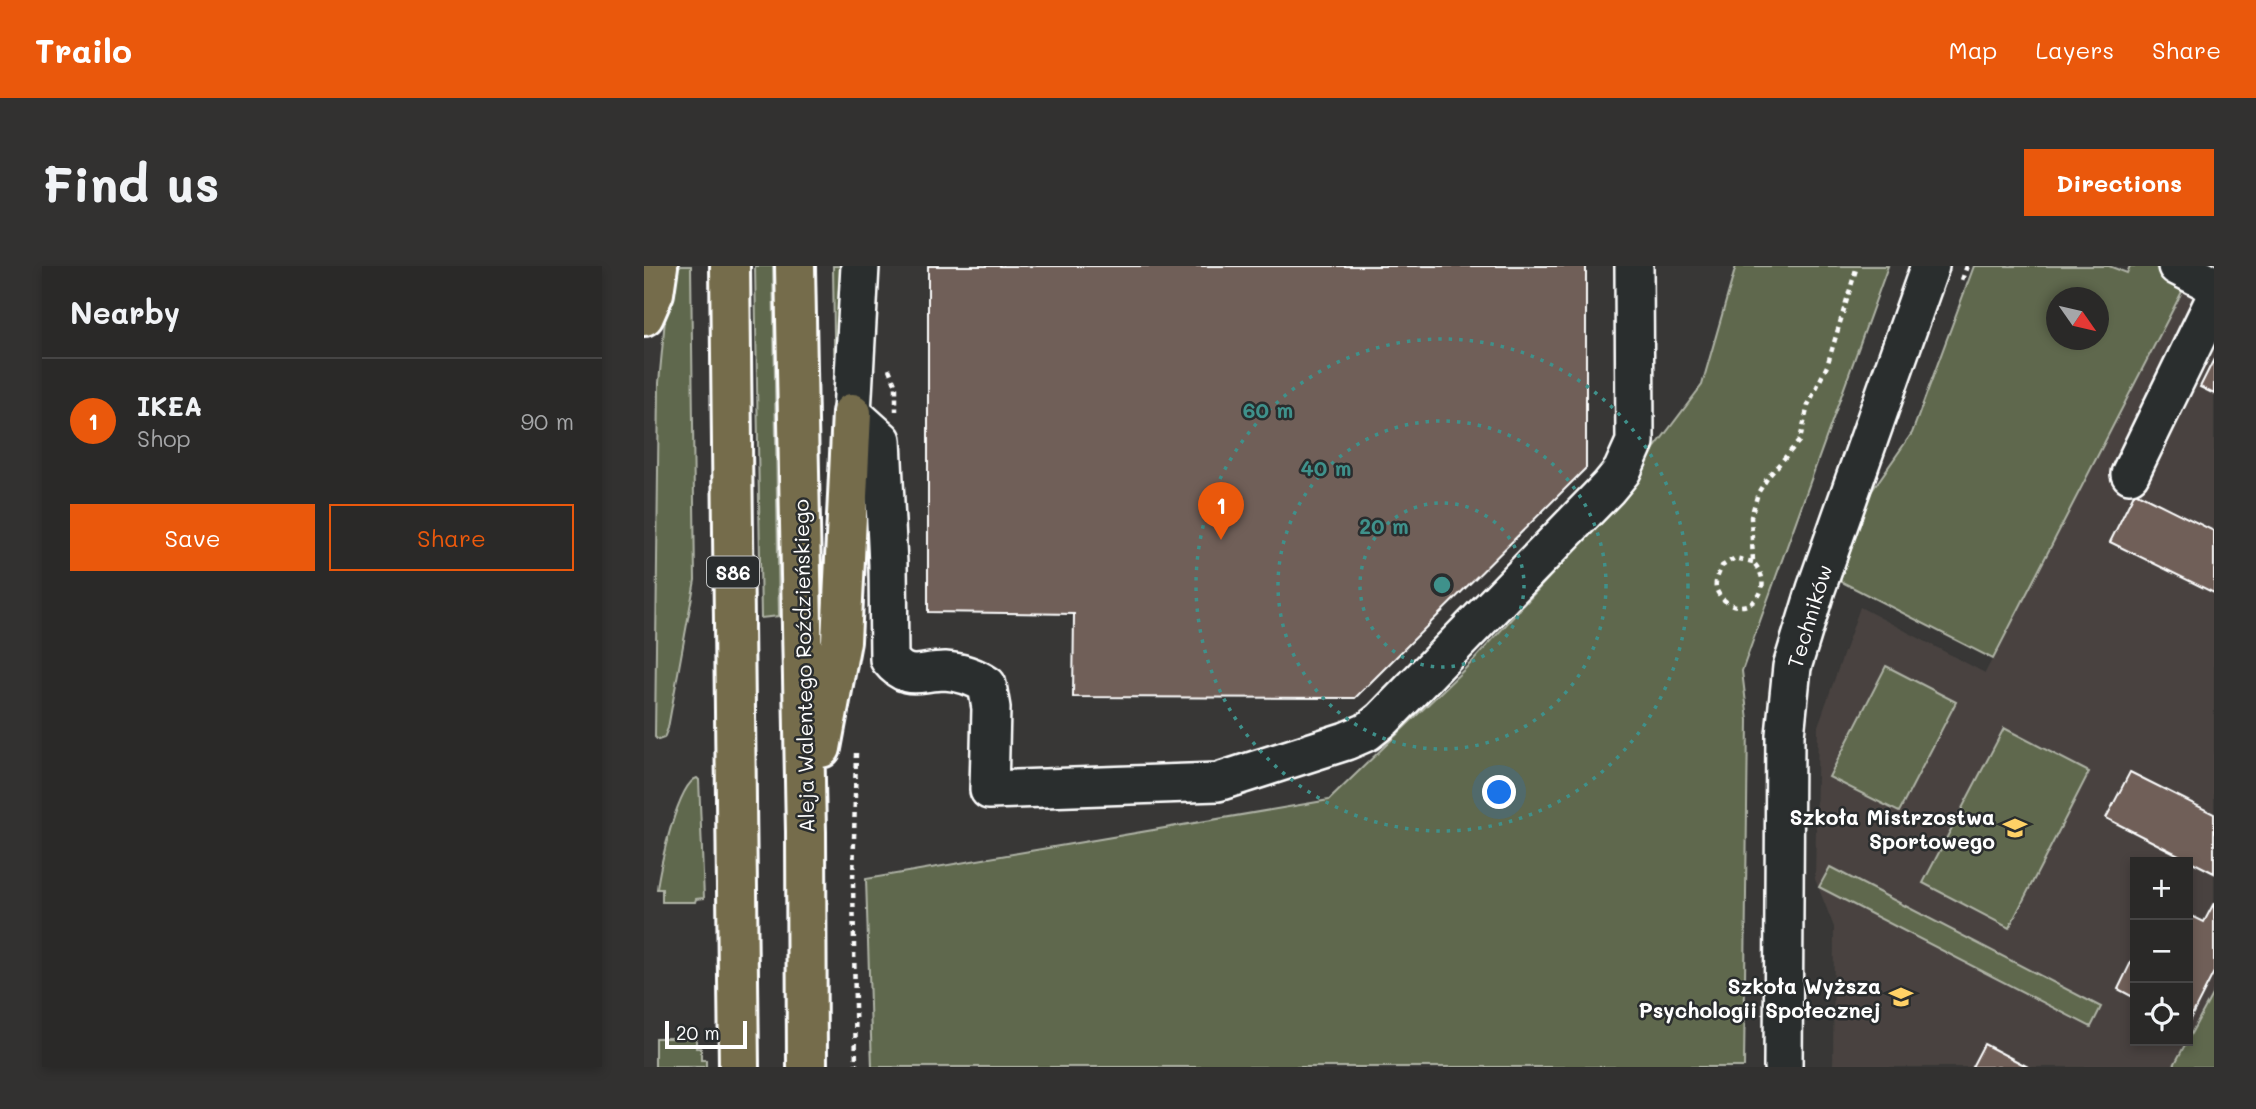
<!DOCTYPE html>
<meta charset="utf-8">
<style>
:root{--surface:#2a2928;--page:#323130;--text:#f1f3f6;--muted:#a5a6a8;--line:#464545;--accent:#ea580c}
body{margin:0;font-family:Mali,sans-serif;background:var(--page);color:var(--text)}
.controls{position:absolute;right:21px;bottom:21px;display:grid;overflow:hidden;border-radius:0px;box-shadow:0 4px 10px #0003}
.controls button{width:63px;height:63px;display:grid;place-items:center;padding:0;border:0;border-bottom:2px solid var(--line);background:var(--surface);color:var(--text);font:35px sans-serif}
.compass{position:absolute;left:1402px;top:21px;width:63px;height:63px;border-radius:50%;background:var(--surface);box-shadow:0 4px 10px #0003;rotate:124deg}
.scale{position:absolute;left:21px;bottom:18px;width:82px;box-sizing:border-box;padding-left:7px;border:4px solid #fff;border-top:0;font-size:19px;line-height:24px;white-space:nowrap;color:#fff;-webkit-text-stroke:5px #2a2d2e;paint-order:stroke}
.you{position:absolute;left:856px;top:527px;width:24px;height:24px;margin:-18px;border:5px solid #fff;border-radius:50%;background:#1a73e8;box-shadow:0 0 0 10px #1a73e833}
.badge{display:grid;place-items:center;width:46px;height:46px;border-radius:50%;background:var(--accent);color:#fff;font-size:23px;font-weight:700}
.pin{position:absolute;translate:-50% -58px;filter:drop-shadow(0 2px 4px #0008)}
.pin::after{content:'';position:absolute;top:37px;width:24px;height:21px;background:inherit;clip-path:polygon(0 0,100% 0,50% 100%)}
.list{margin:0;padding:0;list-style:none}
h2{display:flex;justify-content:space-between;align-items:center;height:91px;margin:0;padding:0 28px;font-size:30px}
h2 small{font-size:23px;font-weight:400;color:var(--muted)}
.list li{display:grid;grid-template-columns:46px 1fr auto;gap:21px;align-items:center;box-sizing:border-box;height:126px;padding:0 28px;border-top:2px solid var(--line)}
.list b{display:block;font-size:26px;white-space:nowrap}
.list p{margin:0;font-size:23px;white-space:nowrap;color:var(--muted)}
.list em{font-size:23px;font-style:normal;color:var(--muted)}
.actions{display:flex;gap:14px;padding:21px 28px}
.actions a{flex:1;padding:16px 0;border:2px solid var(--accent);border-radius:0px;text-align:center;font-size:24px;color:var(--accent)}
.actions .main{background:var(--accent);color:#fff}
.icon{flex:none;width:38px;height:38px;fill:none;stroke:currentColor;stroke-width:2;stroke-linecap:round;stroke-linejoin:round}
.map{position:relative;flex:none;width:1570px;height:801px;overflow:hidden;border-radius:0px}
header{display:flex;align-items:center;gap:42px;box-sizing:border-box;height:98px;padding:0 35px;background:var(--accent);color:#fff}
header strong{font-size:33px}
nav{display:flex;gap:38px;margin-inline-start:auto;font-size:24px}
.intro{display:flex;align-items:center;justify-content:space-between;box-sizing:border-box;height:168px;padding:0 42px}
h1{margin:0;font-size:49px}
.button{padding:18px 32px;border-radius:0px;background:var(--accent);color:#fff;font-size:24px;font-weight:700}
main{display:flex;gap:42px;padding:0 42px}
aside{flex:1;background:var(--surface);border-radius:0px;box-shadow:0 4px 10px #0003}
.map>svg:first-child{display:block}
.built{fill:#484340}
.green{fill:#5f674d;stroke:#afb3a6;stroke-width:2;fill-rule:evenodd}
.building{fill:#6f5e58;stroke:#fff;stroke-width:2}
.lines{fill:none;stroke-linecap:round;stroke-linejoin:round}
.minor-casing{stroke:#fff;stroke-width:42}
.highway-casing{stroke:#fff;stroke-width:44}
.path{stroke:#fff;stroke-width:4.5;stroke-dasharray:5 5;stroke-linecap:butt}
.minor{stroke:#2a2d2e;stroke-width:37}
.highway{stroke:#746c4b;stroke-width:38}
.ring{fill:none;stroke:#3f918b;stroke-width:3.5;stroke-dasharray:3.5 7}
.labels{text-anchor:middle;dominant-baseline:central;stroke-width:5;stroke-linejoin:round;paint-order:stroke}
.shield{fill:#2a2d2e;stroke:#bfc0c0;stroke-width:2}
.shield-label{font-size:19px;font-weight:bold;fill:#fff}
.street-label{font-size:21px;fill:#fff;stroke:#2a2d2e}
.poi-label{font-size:21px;font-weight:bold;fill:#fff;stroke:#2a2d2e;text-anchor:end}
.centre{fill:#3f918b;stroke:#2a2d2e;stroke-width:3.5}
.ring-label{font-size:21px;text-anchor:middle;font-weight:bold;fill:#3f918b;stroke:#2a2d2e;stroke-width:5;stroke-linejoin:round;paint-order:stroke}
</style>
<header>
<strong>Trailo</strong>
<nav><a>Map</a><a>Layers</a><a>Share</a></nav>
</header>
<div class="intro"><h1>Find us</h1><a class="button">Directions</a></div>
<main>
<aside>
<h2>Nearby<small></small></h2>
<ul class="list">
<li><span class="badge">1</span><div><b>IKEA</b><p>Shop</p></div><em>90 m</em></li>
</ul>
<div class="actions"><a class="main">Save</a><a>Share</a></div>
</aside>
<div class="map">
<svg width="1570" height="801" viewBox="0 0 1570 801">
<rect width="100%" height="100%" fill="#383736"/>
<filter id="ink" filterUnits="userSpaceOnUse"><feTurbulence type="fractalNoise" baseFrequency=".0143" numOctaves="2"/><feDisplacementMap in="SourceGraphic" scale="14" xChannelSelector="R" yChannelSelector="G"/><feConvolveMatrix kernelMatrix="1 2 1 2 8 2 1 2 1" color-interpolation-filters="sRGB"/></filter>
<g filter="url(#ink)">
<path class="built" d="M1543 16 1570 30V725L1544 773V596H1491V775H1543L1529 801H1189L1190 661 1171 613 1174 460 1216 341 1341 407Z"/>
<path class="green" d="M26 0H47L51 314 24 462 20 472 14 474 11 471 15 117Z
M111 0H129L135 350 117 352Z
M189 0H200L191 141Z
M1092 0H1244L1098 405 1104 454 1100 801H228L222 613 685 534 829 395 950 262 1058 119Z
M1330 0H1465L1483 7 1486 0H1511L1543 16 1349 393 1196 315 1227 226 1268 167ZM1412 32H1454V74H1412Z
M1242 400 1312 436 1255 546 1185 511Z
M1360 462 1445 506 1365 662 1279 617Z
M53 512 55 514 60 632 52 633 51 636H18V623H13C15 603 34 517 53 512Z
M1186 601 1457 741 1447 761 1175 621Z
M1570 725V801H1529Z
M11 772H52V782H57V794H62V801H11Z"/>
<path class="building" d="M284 0H942V202L711 432 429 431 430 348 284 346Z
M1570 93V128L1556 121Z
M1491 226 1570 265V327L1466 276Z
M1486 506 1570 548V607L1462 552Z
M1570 637V706L1544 757V648L1560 656Z
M1491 688V732L1474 723Z
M1340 778 1384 801H1328Z"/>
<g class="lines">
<g class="minor-casing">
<path id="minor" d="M216 0 208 147 238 174 244 298 245 393C264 417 275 405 301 405 316 406 331 411 343 419L347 442 345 524 574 516 702 475 723 466 739 453 964 222 978 205 991 176 990 0
M1533 0 1570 19
M1486 208 1570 35
M1139 801 1141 469 1148 401 1172 323 1286 0"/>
</g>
<g class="highway-casing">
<path id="highway" d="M86 0 95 801
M151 0 162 566 163 801
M0 50 10 27 14 0
M177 482 197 375 208 147"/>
</g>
<path class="path" d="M1318 14 1323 0
M245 103 252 120V145
M1109 296 1091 292 1078 300C1076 305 1073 311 1072 316 1071 322 1073 326 1077 331 1099 356 1136 325 1109 296L1107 251 1114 227 1124 211 1156 174 1164 139 1183 100 1213 0
M212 487 209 616 212 801"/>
<use href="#minor" class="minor"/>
<use href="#highway" class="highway"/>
</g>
</g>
<g class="ring">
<circle cx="798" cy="319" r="82"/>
<circle cx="798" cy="319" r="164"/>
<circle cx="798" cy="319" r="246"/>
</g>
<defs>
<g id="school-bare" transform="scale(1.89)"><path d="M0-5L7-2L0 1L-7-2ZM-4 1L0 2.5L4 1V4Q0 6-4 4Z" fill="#ffd166" stroke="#2a2d2e" stroke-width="2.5" paint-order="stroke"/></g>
<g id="university-bare" transform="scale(1.89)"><path d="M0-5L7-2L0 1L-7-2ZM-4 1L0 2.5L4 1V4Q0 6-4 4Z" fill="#ffd166" stroke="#2a2d2e" stroke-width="2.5" paint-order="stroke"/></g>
</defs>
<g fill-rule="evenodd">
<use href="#school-bare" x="1371" y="562"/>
<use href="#university-bare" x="1257" y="731"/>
</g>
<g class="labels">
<rect class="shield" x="63" y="290.5" width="52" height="31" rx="5"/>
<g class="shield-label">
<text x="89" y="306">S86</text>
</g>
<g class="street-label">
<text transform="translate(1165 350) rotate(-73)">Techników</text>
<text transform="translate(159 400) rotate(-91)">Aleja Walentego Roździeńskiego</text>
</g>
<g class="poi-label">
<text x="1351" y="550">Szkoła Mistrzostwa<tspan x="1351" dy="24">Sportowego</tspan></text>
<text x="1237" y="719">Szkoła Wyższa<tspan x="1237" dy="24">Psychologii Społecznej</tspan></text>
</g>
</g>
<circle cx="798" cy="319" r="10" class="centre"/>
<g class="ring-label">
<text x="624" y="152">60 m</text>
<text x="682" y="210">40 m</text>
<text x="740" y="268">20 m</text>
</g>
</svg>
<div class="controls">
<button>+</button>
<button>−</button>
<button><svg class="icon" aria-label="locate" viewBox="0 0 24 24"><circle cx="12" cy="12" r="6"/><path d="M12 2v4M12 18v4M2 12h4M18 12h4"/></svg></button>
</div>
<svg class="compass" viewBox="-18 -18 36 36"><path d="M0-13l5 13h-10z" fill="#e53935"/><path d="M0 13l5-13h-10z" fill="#a5a6a8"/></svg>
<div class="scale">20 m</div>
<div class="you"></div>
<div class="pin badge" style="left:577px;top:274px">1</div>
</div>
</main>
